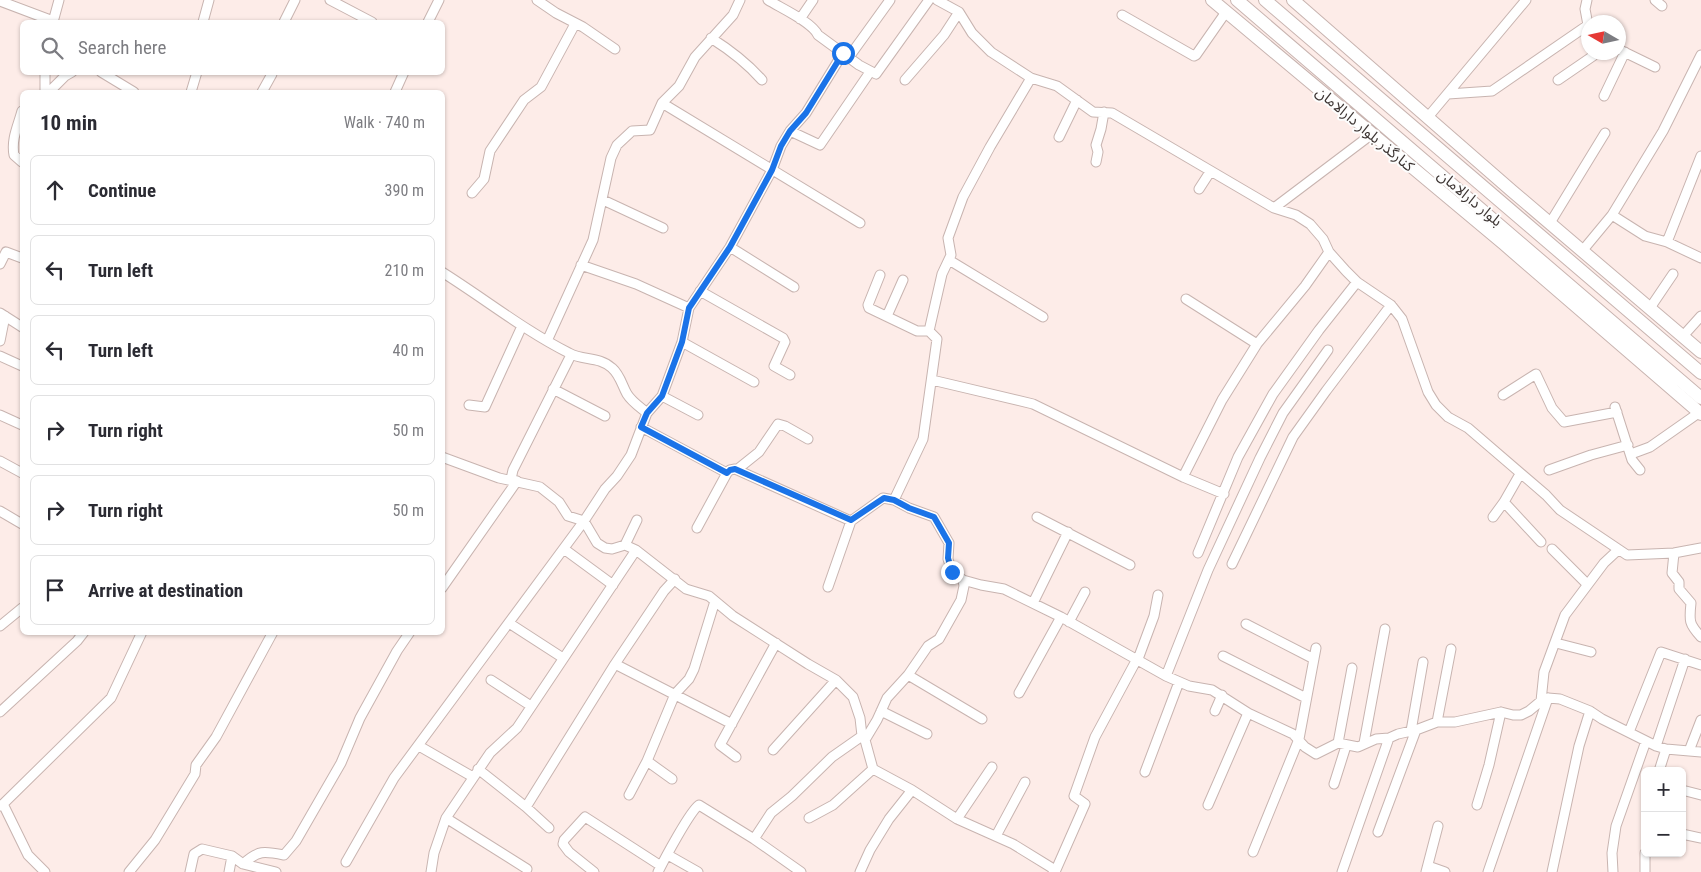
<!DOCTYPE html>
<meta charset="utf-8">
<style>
:root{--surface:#fff;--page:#f7f7f7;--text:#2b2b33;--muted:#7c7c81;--line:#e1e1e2}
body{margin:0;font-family:"Roboto Condensed","Noto Sans Arabic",sans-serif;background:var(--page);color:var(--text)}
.controls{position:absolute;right:15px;bottom:15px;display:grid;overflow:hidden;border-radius:8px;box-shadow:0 1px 4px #0004}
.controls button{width:45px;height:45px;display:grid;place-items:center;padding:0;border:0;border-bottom:1px solid var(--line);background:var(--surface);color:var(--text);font:25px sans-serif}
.compass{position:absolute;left:1581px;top:15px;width:45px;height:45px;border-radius:50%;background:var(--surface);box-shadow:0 1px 4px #0004;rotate:279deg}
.stop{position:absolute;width:15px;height:15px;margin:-11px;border:4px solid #1a73e8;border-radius:50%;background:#fff}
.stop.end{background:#1a73e8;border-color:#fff;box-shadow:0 1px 5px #0008}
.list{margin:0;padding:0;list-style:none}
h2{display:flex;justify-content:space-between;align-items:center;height:65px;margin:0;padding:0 20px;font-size:21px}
h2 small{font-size:16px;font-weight:400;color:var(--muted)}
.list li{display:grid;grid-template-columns:32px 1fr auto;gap:15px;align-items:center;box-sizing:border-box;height:70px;margin:0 10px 10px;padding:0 10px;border:1px solid var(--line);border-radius:8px}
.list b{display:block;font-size:19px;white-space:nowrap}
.list em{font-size:16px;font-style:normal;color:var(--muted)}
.icon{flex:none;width:28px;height:28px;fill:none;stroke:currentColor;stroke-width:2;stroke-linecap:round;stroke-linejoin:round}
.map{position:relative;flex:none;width:1701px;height:872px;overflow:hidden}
.search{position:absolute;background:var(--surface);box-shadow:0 1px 4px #0004;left:20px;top:20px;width:425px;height:55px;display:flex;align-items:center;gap:12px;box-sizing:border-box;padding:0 18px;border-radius:8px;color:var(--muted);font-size:19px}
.panel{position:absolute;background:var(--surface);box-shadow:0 1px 4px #0004;left:20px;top:90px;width:425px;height:545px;border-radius:8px}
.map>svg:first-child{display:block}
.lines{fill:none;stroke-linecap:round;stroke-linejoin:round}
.street-casing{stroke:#c8b4b0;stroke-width:11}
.secondary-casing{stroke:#c8b4b0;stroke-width:14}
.street{stroke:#fff;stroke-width:9}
.secondary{stroke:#fff;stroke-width:12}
.route{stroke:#1a73e8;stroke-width:6}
.labels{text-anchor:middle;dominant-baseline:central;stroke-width:4;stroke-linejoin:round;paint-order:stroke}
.street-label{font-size:15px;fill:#3b3331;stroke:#fdfdfd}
</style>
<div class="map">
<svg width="1701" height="872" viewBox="0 0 1701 872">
<rect width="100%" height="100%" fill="#fdece8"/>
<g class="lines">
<g class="street-casing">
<path id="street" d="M330 0 372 22
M537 0 556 13 583 27 615 49
M768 0C781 8 812 22 818 35L859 65 876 74 929 0
M937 0 959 12 972 33 991 52 1031 78 1057 86 1093 112 1112 113 1274 208 1296 215 1310 224 1323 239 1329 252 1346 271 1357 282 1391 305 1402 319 1428 392 1436 405 1448 417 1468 428 1546 495 1560 510 1627 555 1674 553 1701 548
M1587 0 1585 9 1588 25
M1655 0 1662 6
M0 1 53 21
M1122 15 1194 56 1196 55 1226 12
M800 19 813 0
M53 22 59 0
M203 22 209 0
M284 22 295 0
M428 22 439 0
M711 38C730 50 747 63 762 80
M1618 49 1655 67
M849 57 890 0
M101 72 134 92
M905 80 944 35 959 12
M1558 80 1593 56 1595 52
M45 92V72
M49 92 65 76 72 72
M191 92 197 72
M262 92 272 74
M395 92 404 72
M1448 94 1492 91 1588 25
M1604 96 1625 52
M662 103 860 223
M22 111C18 126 11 139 14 155L22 162
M1428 117 1526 0
M790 131 820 145 870 72
M1059 137 1077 100
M1096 162 1098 152 1096 145 1101 129 1104 112
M1199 189 1210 172
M472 193 484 179 490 151 524 100 541 87 575 24
M603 200 663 228
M1274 208 1372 134
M1612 215 1645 236 1667 242 1701 258
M1550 223 1605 133
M1667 242 1701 156
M730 247 794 287
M1583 250 1612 215 1663 131 1701 55
M949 260 1043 317
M0 264 6 252 22 258
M581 265 636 284 689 308
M442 272C485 299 525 331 569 353 583 361 599 356 612 368 620 375 622 385 627 394 632 402 640 407 647 413
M880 275 868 305 869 308 917 331H929
M700 291 783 338 785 342 774 366 790 375
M1186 299 1257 344
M1650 308 1673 274
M0 313 22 327
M887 316 903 280
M1683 336 1701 316
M0 341 5 316
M547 341 593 240 611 158 617 145 632 131 650 130 662 103 679 86 695 57 733 15 740 0
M682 342 754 382
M0 356 22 366
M932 380 1033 404 1183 477 1224 494
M553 389 605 416
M1503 395 1536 374 1552 408 1564 422 1617 412
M662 396 698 415
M469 405 485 407 522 326
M1615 407 1632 460 1640 470
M0 415 22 425
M641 427 727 473
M1631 454 1650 447 1700 412
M442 457 499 478 540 487 559 502 568 516 584 521 597 543 605 548 612 549 625 545 636 550 686 589 709 596 733 616 808 664 836 680 853 697 860 718 862 736 865 740 873 769 912 790 957 819 1013 844 1052 868 1054 872
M0 461 22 473
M735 469 739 468 759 452 778 424 785 426 808 439
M1549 470 1591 455 1628 445
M1183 477 1222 400 1257 344 1305 286 1329 252
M894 500 923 439 937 339 929 331 942 274 951 255 948 238 963 197 990 147 1031 78
M1504 502 1541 542
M0 511 22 524
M1037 517 1130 565
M1493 517 1504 502 1520 474
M697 528 727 473 730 470 735 469 851 521 883 498 894 500 909 508 934 517 949 543 948 559 952 572 963 580 981 585 1004 589 1061 617 1166 676 1189 686 1212 690 1248 713 1293 734 1305 747 1316 754 1338 743 1358 747 1376 739 1389 738 1398 734 1416 730 1437 722H1455L1501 712 1513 715H1521L1529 711 1541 701 1548 698 1560 699 1590 711 1602 719 1656 746 1666 749 1701 752
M625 545 637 520
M564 549 613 585
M1552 549 1587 584
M1198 553 1238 457 1273 394 1319 330 1357 282
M1674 553 1672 573 1679 582V589L1691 603C1689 621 1689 624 1701 637
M1232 564 1293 437 1326 391 1391 305
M828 587 851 521
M442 588 517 481 511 479 513 470 571 355
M1033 603 1068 532
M1069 622 1085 592
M509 623 563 658
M1246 624 1314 659
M0 626 22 608
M1556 643 1591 652
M1223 656 1306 698
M1138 659 1154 616 1158 595
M615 664 732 724
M908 675 982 719
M1166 676 1208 570 1260 458 1283 413 1328 350
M491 680 531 706
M1019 693 1061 617
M1541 701 1544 672 1565 615 1604 563 1618 550
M881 711 927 734
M1215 711 1222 695
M0 712 77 641 84 632
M1437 722 1451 649
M1411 731 1423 662
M1629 732 1661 652 1701 665
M865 740 877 720 887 698 908 675 928 646 939 639 961 600 964 586 963 580
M1338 743 1352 668
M1364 743 1385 629
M419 746 473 777
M1656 746 1685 659
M773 750 836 680
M1689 751 1701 720
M736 757 720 745 776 643
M647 761 672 779
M478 769 526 807 549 828
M1659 771 1666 749
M1145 772 1179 682
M1334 784 1346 746
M1682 790 1701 795
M629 795 647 761 675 694 689 679 694 669 715 601
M3 804 111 698 142 632
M1208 805 1248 713
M1477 805 1489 765 1501 712
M0 806 3 804 28 855 45 872
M526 807 615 664 664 591 675 579
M446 818 527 869
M809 818 833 805 873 769
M957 819 992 767
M1378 832 1416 730
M1682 834 1701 838
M996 836 1025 782
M754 839 771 813 792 796 832 757 862 736
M1253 852 1299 739 1316 648
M668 855 698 872
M346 862 394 778 584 521 605 489 617 476 631 455 647 413 662 396 682 342 689 308 730 247 772 170 781 146 790 131 806 113 843 53
M243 864C258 850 264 851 284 855L296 841 341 763 360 718 397 651 410 632
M1428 866 1445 872
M129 872 155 840 195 774 196 765 216 737 273 632
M190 872 194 854 202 849 232 856 243 864 276 872
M229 872 232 856
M431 872 434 853 446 818 490 753 517 728 636 550
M594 872 569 852 563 844 564 840 585 817 661 866
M658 872C664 860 690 811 699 805L754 839 801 872
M860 872 870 850 889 819 912 790
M1055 872 1085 804 1074 796 1095 737 1137 659
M1342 872 1389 738
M1426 872 1438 826
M1488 872 1548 698
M1552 872 1579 746 1590 711
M1613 872 1612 853 1616 826 1646 741
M1645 872V853"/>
</g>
<g class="secondary-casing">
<path id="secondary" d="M1212 0 1504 244 1701 414
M1237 0 1701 398
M1265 0 1701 373
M1293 0 1512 191 1701 352"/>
</g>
<use href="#street" class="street"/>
<use href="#secondary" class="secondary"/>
</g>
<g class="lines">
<path class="route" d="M843 53 806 113 790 131 781 146 772 170 730 247 689 308 682 342 662 396 647 413 641 427 727 473 730 470 735 469 851 520 884 498 894 500 909 508 934 517 949 543 948 558 952 572"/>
</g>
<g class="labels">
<g class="street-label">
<text transform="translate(1365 129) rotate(40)">کنارگذر بلوار دارالامان</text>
<text transform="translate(1470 198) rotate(40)">بلوار دارالامان</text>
</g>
</g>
</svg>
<div class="controls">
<button>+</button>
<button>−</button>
</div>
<svg class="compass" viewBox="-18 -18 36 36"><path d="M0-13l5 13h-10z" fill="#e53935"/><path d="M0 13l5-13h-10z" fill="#7c7c81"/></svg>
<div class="stop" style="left:843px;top:53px"></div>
<div class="stop end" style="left:952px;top:572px"></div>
<div class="search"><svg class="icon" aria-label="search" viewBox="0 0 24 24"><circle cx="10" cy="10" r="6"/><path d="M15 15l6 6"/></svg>Search here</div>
<section class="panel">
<h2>10 min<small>Walk · 740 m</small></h2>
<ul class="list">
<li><svg class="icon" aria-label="ahead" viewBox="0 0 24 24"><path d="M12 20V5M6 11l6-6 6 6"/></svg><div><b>Continue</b></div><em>390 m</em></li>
<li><svg class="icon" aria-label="left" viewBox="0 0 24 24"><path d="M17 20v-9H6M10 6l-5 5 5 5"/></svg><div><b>Turn left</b></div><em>210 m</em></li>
<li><svg class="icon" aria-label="left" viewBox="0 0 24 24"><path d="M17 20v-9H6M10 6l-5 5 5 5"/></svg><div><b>Turn left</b></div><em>40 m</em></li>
<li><svg class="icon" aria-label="right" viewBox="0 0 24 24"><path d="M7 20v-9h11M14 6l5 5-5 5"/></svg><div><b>Turn right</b></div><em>50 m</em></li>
<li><svg class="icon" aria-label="right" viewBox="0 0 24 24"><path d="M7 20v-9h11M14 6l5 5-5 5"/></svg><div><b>Turn right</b></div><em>50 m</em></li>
<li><svg class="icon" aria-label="arrive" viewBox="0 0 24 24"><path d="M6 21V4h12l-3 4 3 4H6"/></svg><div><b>Arrive at destination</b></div></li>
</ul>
</section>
</div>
